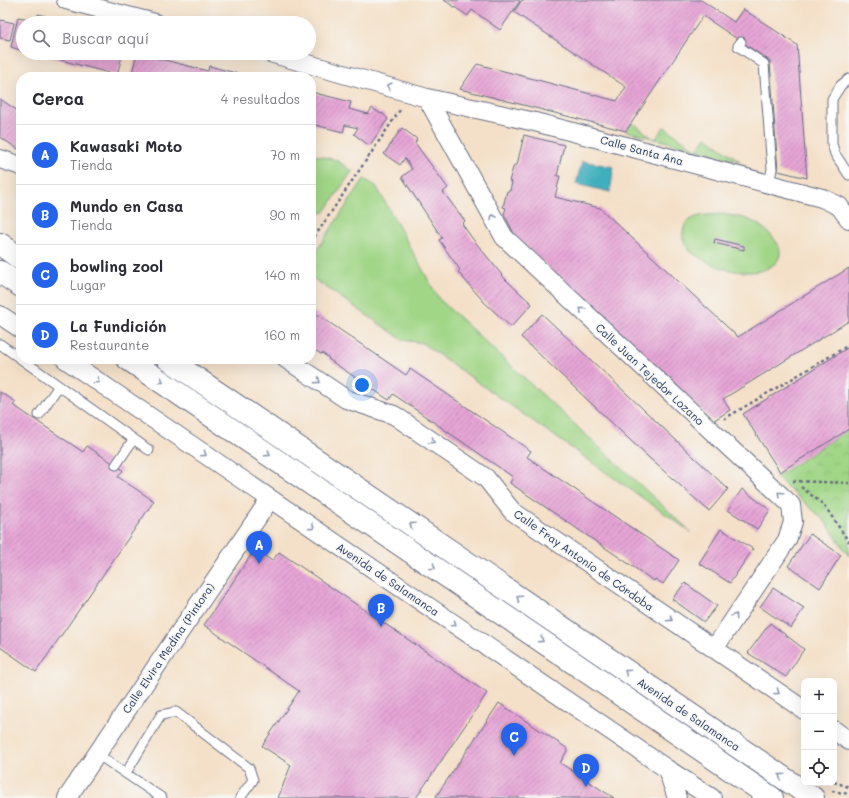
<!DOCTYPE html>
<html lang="es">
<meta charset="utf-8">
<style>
:root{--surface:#fff;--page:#f2f2f3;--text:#2b2b33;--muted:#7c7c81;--line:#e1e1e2;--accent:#2563eb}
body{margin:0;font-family:Mali,sans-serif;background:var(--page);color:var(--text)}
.controls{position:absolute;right:12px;bottom:12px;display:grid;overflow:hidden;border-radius:8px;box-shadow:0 4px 16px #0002}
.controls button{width:36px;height:36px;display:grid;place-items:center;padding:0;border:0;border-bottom:1px solid var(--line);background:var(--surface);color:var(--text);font:20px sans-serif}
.you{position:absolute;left:362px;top:385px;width:14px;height:14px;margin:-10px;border:3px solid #fff;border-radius:50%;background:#1a73e8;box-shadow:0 0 0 6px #1a73e833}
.badge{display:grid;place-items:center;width:26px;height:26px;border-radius:50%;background:var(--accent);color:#fff;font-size:13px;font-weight:700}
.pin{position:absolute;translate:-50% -33px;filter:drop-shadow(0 1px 2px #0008)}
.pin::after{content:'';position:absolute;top:21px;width:14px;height:12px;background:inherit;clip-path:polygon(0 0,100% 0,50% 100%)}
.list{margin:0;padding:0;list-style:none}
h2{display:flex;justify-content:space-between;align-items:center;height:52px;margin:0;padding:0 16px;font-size:17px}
h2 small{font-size:13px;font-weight:400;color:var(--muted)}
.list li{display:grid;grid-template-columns:26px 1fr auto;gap:12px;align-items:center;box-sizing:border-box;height:60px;padding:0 16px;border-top:1px solid var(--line)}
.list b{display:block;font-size:15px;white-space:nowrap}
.list p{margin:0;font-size:13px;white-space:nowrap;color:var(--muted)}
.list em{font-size:13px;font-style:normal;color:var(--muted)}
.icon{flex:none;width:22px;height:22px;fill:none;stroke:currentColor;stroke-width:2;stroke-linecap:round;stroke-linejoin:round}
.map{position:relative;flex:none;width:849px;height:798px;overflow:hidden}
.search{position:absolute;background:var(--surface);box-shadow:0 4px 16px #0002;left:16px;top:16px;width:300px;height:44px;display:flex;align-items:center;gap:10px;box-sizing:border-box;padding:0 14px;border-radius:22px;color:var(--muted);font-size:15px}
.panel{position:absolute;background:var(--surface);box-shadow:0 4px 16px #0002;left:16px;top:72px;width:300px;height:292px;border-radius:16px}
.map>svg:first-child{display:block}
.green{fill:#a1d687;stroke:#5e8272}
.park{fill:url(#park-crowns);stroke:#5e8272}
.water{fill:#41afbd;stroke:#2e6f8e}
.building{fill:url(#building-hatch)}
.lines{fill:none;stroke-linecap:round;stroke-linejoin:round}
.lane-casing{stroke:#676d83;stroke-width:11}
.street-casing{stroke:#676d83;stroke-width:20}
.highway-casing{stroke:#676d83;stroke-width:24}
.path{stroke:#676d83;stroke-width:2.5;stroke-dasharray:3 3;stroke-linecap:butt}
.lane{stroke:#fff;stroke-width:9}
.street{stroke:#fff;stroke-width:18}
.highway{stroke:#fff;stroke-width:22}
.oneway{stroke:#8d97ae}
.labels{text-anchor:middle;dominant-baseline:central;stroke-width:3;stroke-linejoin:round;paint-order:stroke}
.street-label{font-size:11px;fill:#1b2f5e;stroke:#f6f6f2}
</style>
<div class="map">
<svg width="849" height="798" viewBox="0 0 849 798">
<defs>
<pattern id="park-crowns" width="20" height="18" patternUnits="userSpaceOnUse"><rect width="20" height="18" fill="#a1d687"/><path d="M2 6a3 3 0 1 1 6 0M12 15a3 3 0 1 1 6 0" fill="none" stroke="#8ab877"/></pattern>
<pattern id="building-hatch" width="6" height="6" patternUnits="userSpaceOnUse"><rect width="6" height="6" fill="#e6a5d6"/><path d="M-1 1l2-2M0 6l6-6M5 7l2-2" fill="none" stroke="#ba87b1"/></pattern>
</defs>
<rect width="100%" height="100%" fill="#f6f6f2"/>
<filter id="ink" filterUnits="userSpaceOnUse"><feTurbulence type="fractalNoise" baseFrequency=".025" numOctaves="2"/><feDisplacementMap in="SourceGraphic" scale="8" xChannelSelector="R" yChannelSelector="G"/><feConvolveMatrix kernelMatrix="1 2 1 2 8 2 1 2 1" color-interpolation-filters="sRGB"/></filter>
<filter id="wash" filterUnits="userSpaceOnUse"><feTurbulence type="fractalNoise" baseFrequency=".012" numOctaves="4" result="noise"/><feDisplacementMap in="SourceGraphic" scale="16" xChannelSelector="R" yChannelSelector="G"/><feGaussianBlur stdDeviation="0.9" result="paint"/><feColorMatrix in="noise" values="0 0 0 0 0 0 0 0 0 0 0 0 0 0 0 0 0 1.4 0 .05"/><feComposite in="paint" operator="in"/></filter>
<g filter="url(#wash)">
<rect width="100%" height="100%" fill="#f4e0c8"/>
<path class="green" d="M632 122 655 140 664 127 697 150 706 137 740 161 626 131Z
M311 154 336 160 352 171 324 213 321 212 311 226Z
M364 179 376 186 439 299 691 532 422 343 403 340 311 277V263L313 260 311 259Z
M723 214C732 216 742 217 750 220 765 227 796 252 770 267 747 280 706 266 688 249 684 244 682 238 683 232 686 213 709 215 723 214Z"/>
<path class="park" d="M849 429V556L824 520 776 477Z"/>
<path class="water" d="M582 161 614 167 610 192 576 184Z"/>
<g id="blocks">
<path class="building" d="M444 0H518L520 1 500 30 472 10 468 16Z
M522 0H701L734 22 743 9 797 45 807 178 778 171 770 61 703 16 626 131 460 89 477 64 617 101 626 87 514 12Z
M38 14 56 19 55 23H23V51L11 47 18 17 35 20 36 22Z
M0 20 14 23 10 40 0 38Z
M34 53H123L117 75Z
M137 53 208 71 209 66 251 77H131Z
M311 92 351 102 349 109 368 114 372 108 381 114 382 113 388 119 370 145 367 144 354 134 358 128 345 125 343 132 311 124Z
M0 99 21 113V145L18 149 0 137Z
M402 128 417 139 415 143 448 188 443 192 465 221 462 224 472 238 506 280 532 304 511 327 484 302 458 272 460 270 439 240 442 238 402 177 412 169 405 158 400 165 384 154Z
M524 135 564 145 557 176H560L555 197 600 208 738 337 849 268V321L723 399 730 410 713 421 516 237 504 214 506 208 503 207 507 191H510L512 182 509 181 514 165H517Z
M715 239 744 246V250L714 243Z
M311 310 406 375 410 369 531 451 527 457 679 560 663 584 655 579 654 581 510 483 513 477 393 394 389 400 328 359 329 358 322 353 321 354 311 348Z
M542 314 728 489 709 511 647 456 521 337Z
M849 347V429L780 472 743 414Z
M0 392 16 402 13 405 83 452 87 446 123 470 118 477 154 501 36 672 0 647Z
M742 489 770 510 757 529 728 510Z
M721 529 753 549 730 583 699 563Z
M810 534 841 555 820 588 788 566Z
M255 549 272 561 279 552 487 693 416 798H278L291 765 262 746 299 691 204 625Z
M685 583 717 606 704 622 672 599Z
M773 588 804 608 791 628 760 607Z
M770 623 804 649 786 677 748 653Z
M499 703 568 749 560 763 614 798H435Z"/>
</g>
</g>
<g filter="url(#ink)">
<use href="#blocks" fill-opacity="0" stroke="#676d83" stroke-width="1"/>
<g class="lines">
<g class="lane-casing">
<path id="lane" d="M741 42 738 46 764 64 772 169 769 184
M849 79 841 85 832 99V144L835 154 849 175
M0 344 149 450
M39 415 58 387
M116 465 133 440
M97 754 162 798
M126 773 161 715 176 712 249 768 253 780 240 798"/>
</g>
<g class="street-casing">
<path id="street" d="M66 0 155 23
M270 53 427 98 535 122 822 198 839 206 849 219
M427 98 504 237 791 505 793 522 787 540 714 649
M0 159 21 166
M0 315 21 329
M65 359 667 769 712 798
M286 359 346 399 394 415 486 478 512 511 804 710
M834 730 849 741
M667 769 677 798
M67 798 270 499"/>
</g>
<g class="highway-casing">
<path id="highway" d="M0 244 21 259
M0 272 21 286
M128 359 772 798
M168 359 813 798"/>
</g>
<path class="path" d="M311 242 400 110
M724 419 849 345
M793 481 849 483
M801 487 824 505 849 542
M834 782 849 787
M832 791 849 794"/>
<use href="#lane" class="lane"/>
<use href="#street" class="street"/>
<use href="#highway" class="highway"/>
</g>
<defs><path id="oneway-chevron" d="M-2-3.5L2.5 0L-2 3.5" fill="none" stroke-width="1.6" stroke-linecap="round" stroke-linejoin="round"/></defs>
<g class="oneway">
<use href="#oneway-chevron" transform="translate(389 86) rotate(-164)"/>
<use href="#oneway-chevron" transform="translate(493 217) rotate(-119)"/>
<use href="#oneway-chevron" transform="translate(582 310) rotate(-137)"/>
<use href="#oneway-chevron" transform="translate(97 381) rotate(34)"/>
<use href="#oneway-chevron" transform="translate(161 381) rotate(34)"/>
<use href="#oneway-chevron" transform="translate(318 381) rotate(34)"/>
<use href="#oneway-chevron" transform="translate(432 441) rotate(34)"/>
<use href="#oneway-chevron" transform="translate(204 454) rotate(34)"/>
<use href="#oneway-chevron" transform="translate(268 454) rotate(34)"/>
<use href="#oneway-chevron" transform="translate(780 494) rotate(-137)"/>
<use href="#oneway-chevron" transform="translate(412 525) rotate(-146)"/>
<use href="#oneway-chevron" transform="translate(312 527) rotate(34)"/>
<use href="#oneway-chevron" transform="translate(433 567) rotate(34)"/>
<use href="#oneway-chevron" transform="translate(519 598) rotate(-146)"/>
<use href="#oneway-chevron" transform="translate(735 616) rotate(-56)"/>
<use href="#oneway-chevron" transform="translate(670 619) rotate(34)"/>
<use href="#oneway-chevron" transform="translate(454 624) rotate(34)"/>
<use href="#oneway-chevron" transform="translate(541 640) rotate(34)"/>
<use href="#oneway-chevron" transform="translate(627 672) rotate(-146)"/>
<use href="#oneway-chevron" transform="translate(777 692) rotate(34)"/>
<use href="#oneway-chevron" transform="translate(781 776) rotate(-146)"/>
</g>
</g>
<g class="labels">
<g class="street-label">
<text transform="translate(642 150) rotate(15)">Calle Santa Ana</text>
<text transform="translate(650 374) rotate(43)">Calle Juan Tejedor Lozano</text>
<text transform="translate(584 560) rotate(35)">Calle Fray Antonio de Córdoba</text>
<text transform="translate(388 579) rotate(34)">Avenida de Salamanca</text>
<text transform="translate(168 648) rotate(-56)">Calle Elvira Medina (Pintora)</text>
<text transform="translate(689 714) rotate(34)">Avenida de Salamanca</text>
</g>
</g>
</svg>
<div class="controls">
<button>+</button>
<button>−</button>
<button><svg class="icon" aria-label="locate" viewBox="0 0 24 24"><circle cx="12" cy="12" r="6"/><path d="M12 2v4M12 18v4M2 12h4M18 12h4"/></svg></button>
</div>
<div class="you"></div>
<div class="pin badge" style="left:259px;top:564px">A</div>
<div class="pin badge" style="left:381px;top:627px">B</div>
<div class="pin badge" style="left:514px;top:756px">C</div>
<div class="pin badge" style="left:586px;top:787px">D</div>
<div class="search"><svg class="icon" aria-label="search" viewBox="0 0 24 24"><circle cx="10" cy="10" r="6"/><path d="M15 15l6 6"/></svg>Buscar aquí</div>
<section class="panel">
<h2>Cerca<small>4 resultados</small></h2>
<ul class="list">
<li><span class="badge">A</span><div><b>Kawasaki Moto</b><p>Tienda</p></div><em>70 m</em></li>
<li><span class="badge">B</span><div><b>Mundo en Casa</b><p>Tienda</p></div><em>90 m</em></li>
<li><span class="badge">C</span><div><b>bowling zool</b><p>Lugar</p></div><em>140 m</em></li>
<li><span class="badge">D</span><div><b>La Fundición</b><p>Restaurante</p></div><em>160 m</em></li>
</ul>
</section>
</div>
